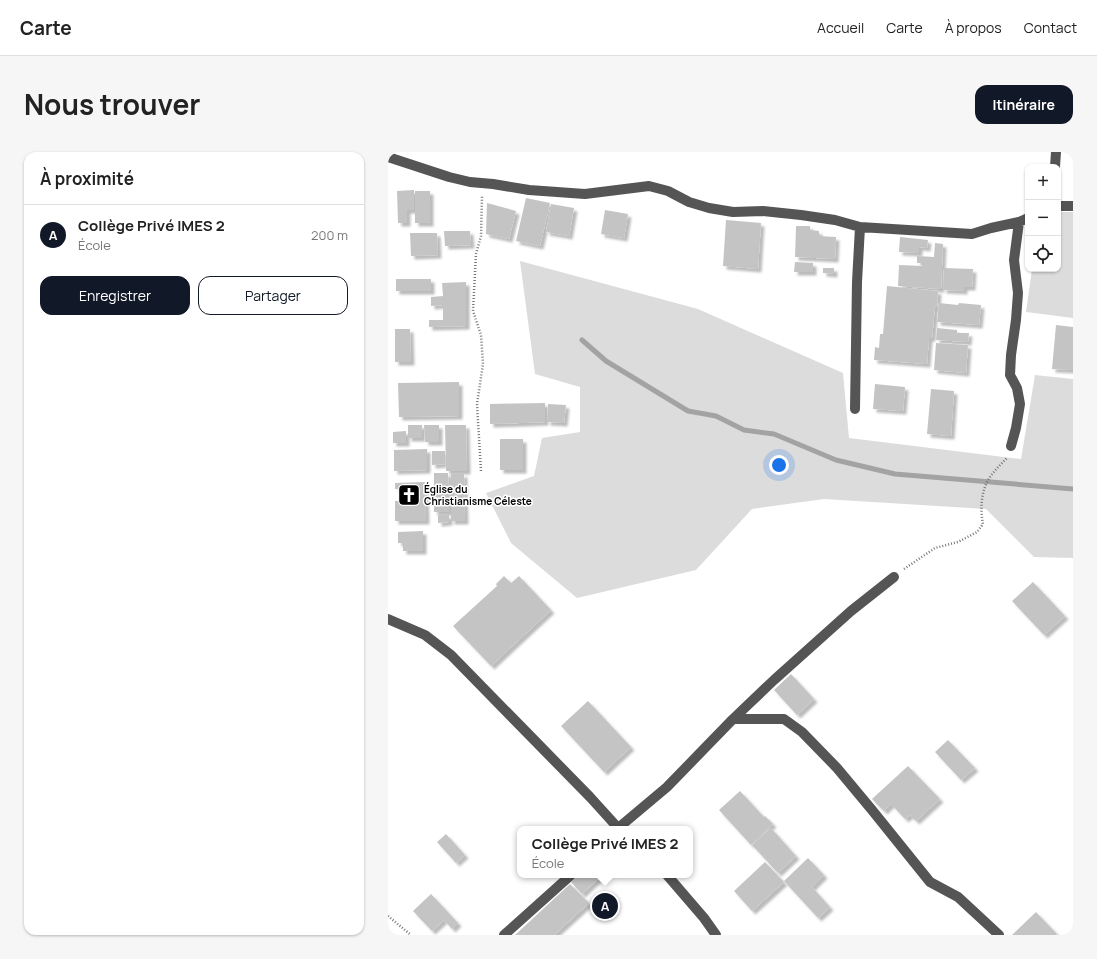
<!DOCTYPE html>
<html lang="fr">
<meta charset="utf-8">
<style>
:root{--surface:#fff;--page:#f6f6f6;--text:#222;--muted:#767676;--line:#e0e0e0;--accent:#111827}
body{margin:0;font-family:Manrope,sans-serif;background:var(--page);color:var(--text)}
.controls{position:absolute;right:12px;top:12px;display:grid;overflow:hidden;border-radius:8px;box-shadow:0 1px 3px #0004}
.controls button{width:36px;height:36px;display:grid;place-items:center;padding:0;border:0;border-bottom:1px solid var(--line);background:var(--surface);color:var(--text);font:20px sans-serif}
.you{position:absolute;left:391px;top:313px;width:14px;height:14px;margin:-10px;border:3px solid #fff;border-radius:50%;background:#1a73e8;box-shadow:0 0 0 6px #1a73e833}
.badge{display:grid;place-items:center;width:26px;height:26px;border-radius:50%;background:var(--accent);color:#fff;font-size:13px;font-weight:700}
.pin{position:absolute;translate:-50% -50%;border:2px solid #fff;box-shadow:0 1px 4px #0006}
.popup{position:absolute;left:129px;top:674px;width:176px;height:52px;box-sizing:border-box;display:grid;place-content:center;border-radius:8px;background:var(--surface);filter:drop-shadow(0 1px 3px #0005);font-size:13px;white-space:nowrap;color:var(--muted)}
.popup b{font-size:15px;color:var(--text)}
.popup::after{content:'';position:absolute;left:50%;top:100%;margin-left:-8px;border:8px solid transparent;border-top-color:var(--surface)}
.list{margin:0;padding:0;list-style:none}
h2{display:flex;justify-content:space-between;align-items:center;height:52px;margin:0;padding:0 16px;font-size:17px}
h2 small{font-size:13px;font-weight:400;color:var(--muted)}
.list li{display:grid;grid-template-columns:26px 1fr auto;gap:12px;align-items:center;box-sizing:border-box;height:60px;padding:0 16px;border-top:1px solid var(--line)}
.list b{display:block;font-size:15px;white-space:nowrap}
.list p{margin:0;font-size:13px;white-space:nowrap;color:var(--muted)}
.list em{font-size:13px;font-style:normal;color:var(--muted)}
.actions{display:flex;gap:8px;padding:12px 16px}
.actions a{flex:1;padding:9px 0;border:1px solid var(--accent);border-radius:12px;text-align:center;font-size:14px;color:var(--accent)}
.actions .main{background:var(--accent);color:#fff}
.icon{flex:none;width:22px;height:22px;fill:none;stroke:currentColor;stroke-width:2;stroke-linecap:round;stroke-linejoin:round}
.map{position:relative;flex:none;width:685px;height:783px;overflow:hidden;border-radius:12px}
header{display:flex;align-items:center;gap:24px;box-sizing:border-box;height:56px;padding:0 20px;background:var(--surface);border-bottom:1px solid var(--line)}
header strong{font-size:19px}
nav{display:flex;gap:22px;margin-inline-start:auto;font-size:14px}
.intro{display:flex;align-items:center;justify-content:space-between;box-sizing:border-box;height:96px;padding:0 24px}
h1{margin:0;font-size:28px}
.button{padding:10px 18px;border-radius:12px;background:var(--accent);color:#fff;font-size:14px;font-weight:700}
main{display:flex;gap:24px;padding:0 24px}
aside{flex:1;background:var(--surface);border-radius:12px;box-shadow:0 1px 3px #0004}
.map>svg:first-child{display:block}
.green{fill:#dcdcdc}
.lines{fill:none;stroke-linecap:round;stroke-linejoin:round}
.stream{stroke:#a3a3a3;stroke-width:5}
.building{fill:#c4c4c4;filter:url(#shadow)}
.path{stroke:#777;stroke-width:2.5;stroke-dasharray:1 2;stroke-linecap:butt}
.minor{stroke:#555;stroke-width:10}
.labels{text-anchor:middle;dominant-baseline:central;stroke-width:3;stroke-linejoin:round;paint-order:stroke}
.poi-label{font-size:10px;font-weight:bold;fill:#000;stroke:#fff;text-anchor:start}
</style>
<header>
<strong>Carte</strong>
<nav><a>Accueil</a><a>Carte</a><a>À propos</a><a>Contact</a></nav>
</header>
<div class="intro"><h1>Nous trouver</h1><a class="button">Itinéraire</a></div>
<main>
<aside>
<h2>À proximité<small></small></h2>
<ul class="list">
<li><span class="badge">A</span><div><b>Collège Privé IMES 2</b><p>École</p></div><em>200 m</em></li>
</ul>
<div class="actions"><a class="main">Enregistrer</a><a>Partager</a></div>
</aside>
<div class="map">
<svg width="685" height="783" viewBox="0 0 685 783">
<defs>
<filter id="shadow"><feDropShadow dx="3.5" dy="3.5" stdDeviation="1" flood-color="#0004"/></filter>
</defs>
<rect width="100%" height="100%" fill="#fff"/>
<path class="green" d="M670 60H685V166L638 160 644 117H670Z
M132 109 310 157 455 221 461 286 633 307 647 223 685 227V406L646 405 598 357 436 347 364 357 308 418 189 446 123 391 98 341 146 324 154 286 192 280V235L147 222Z"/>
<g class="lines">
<path class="stream" d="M194 188 218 209 300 259 328 264 356 278 386 282 448 308 507 322 685 337"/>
</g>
<path class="building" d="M26 38V58H19V71H10L9 39Z
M27 39H42V71H27Z
M138 46 162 51 152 94 128 89Z
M99 51 128 59 121 87 98 82Z
M163 52 186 56 181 84 158 80Z
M217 58 240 62 236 86 213 82Z
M338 68 373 71 370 117 335 114Z
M408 74H422V78L431 79V84L448 85 447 107 407 105Z
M56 79H82L83 93 57 94Z
M22 81H49L50 103 23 104Z
M512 85 540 88 539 96 531 95V101L511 100Z
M547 91 555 92 553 137 510 134 511 113 535 114V111H529V104L546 105Z
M407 110 425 111V120H406Z
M435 116H446V122L435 121Z
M556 116 585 117 584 135H576V139L555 138Z
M8 127H43V139H8Z
M78 130V174L41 175V168H55V153L43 154V145L55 144 54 131Z
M499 134 550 139 549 155 547 154 544 186H541L539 212 486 208 487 195 491 196 492 182H495Z
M551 151 570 153 571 151 593 153 591 173 549 170Z
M668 173 685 175V218L664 217Z
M549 176 569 178V181H581L580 190 548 188Z
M7 177H22L23 210H7Z
M548 191 580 193 578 221 546 218Z
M71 230V264L11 265 10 231Z
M487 232 517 235 515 259 485 257Z
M543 237 566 239 563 284 539 282Z
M157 251V270L102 272V252Z
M160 252 178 253 176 271 159 270Z
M20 273H34V286H20Z
M36 273H51V290H37Z
M57 273H78L79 319H58Z
M18 279V291H5V280Z
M112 287H135V318H112Z
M39 297V318L6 319V298Z
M44 299H57V312L44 313Z
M46 321H60L61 345H46Z
M63 322H76L77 369H63Z
M37 330 38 369H7V349H17L16 337H7V331Z
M46 347H61V360H46Z
M50 363H61V370L50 371Z
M35 379V399H15V391H10V380Z
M116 424 123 431 131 424 163 458 103 514 65 474 109 434 108 432Z
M645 430 677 464 656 483 624 449Z
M403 522 426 547 409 563 386 538Z
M200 549 243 595 216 620 173 574Z
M560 588 587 616 573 628 547 600Z
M520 614 552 647 528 669 522 663 517 667 503 652 496 659 484 647Z
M352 639 376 665 377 664 385 672 363 693 331 658Z
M383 676 408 704 390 721 364 693Z
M58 682 77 703 68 711 49 690Z
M420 706 436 723 424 735 442 755 430 766 396 729Z
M377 710 396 730 364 759 346 739Z
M191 723H214L194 742 183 730Z
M182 732 201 751 166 783H127Z
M43 742 70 771 64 777 56 768 44 779 25 759Z
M648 760 669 782 668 783H624Z"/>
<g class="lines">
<path class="path" d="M93 319 89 252 95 212 93 183 85 159 88 102 93 84 94 44
M516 417 547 396 570 390 589 380 595 372C592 357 593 338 602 325 607 318 613 312 619 306
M0 764 23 783"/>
<path class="minor" d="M0 5 61 25 82 30 105 32 141 38 197 42 261 34 280 39 301 50 321 56 345 60 375 59 413 63 447 68 472 75 584 82 603 76 631 70 640 66
M667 15 668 0
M670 54H685
M467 257 469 130 472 75
M623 294 628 276 632 252 629 236 622 223 623 203 628 168 630 141 626 108 631 70
M0 467 37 483 63 503 202 645 231 677
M345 567H396L414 580 449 616 484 658 542 730 570 745 611 783
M229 677 279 635 345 567 386 528 463 459 506 425
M279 723 316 766 328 783
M116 783 183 723"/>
</g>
<defs>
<g id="church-square" transform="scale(1.15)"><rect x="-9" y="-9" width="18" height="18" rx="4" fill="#000" stroke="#fff"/><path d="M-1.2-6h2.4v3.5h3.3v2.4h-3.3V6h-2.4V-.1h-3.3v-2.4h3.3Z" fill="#fff"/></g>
</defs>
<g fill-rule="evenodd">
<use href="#church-square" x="21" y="343"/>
</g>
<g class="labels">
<g class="poi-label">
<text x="36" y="337">Église du<tspan x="36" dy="12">Christianisme Céleste</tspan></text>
</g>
</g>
</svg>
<div class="controls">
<button>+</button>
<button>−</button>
<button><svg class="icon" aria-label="locate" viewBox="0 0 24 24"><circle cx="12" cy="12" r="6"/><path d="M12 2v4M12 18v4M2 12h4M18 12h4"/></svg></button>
</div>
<div class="you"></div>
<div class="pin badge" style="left:217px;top:754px">A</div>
<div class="popup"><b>Collège Privé IMES 2</b>École</div>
</div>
</main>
